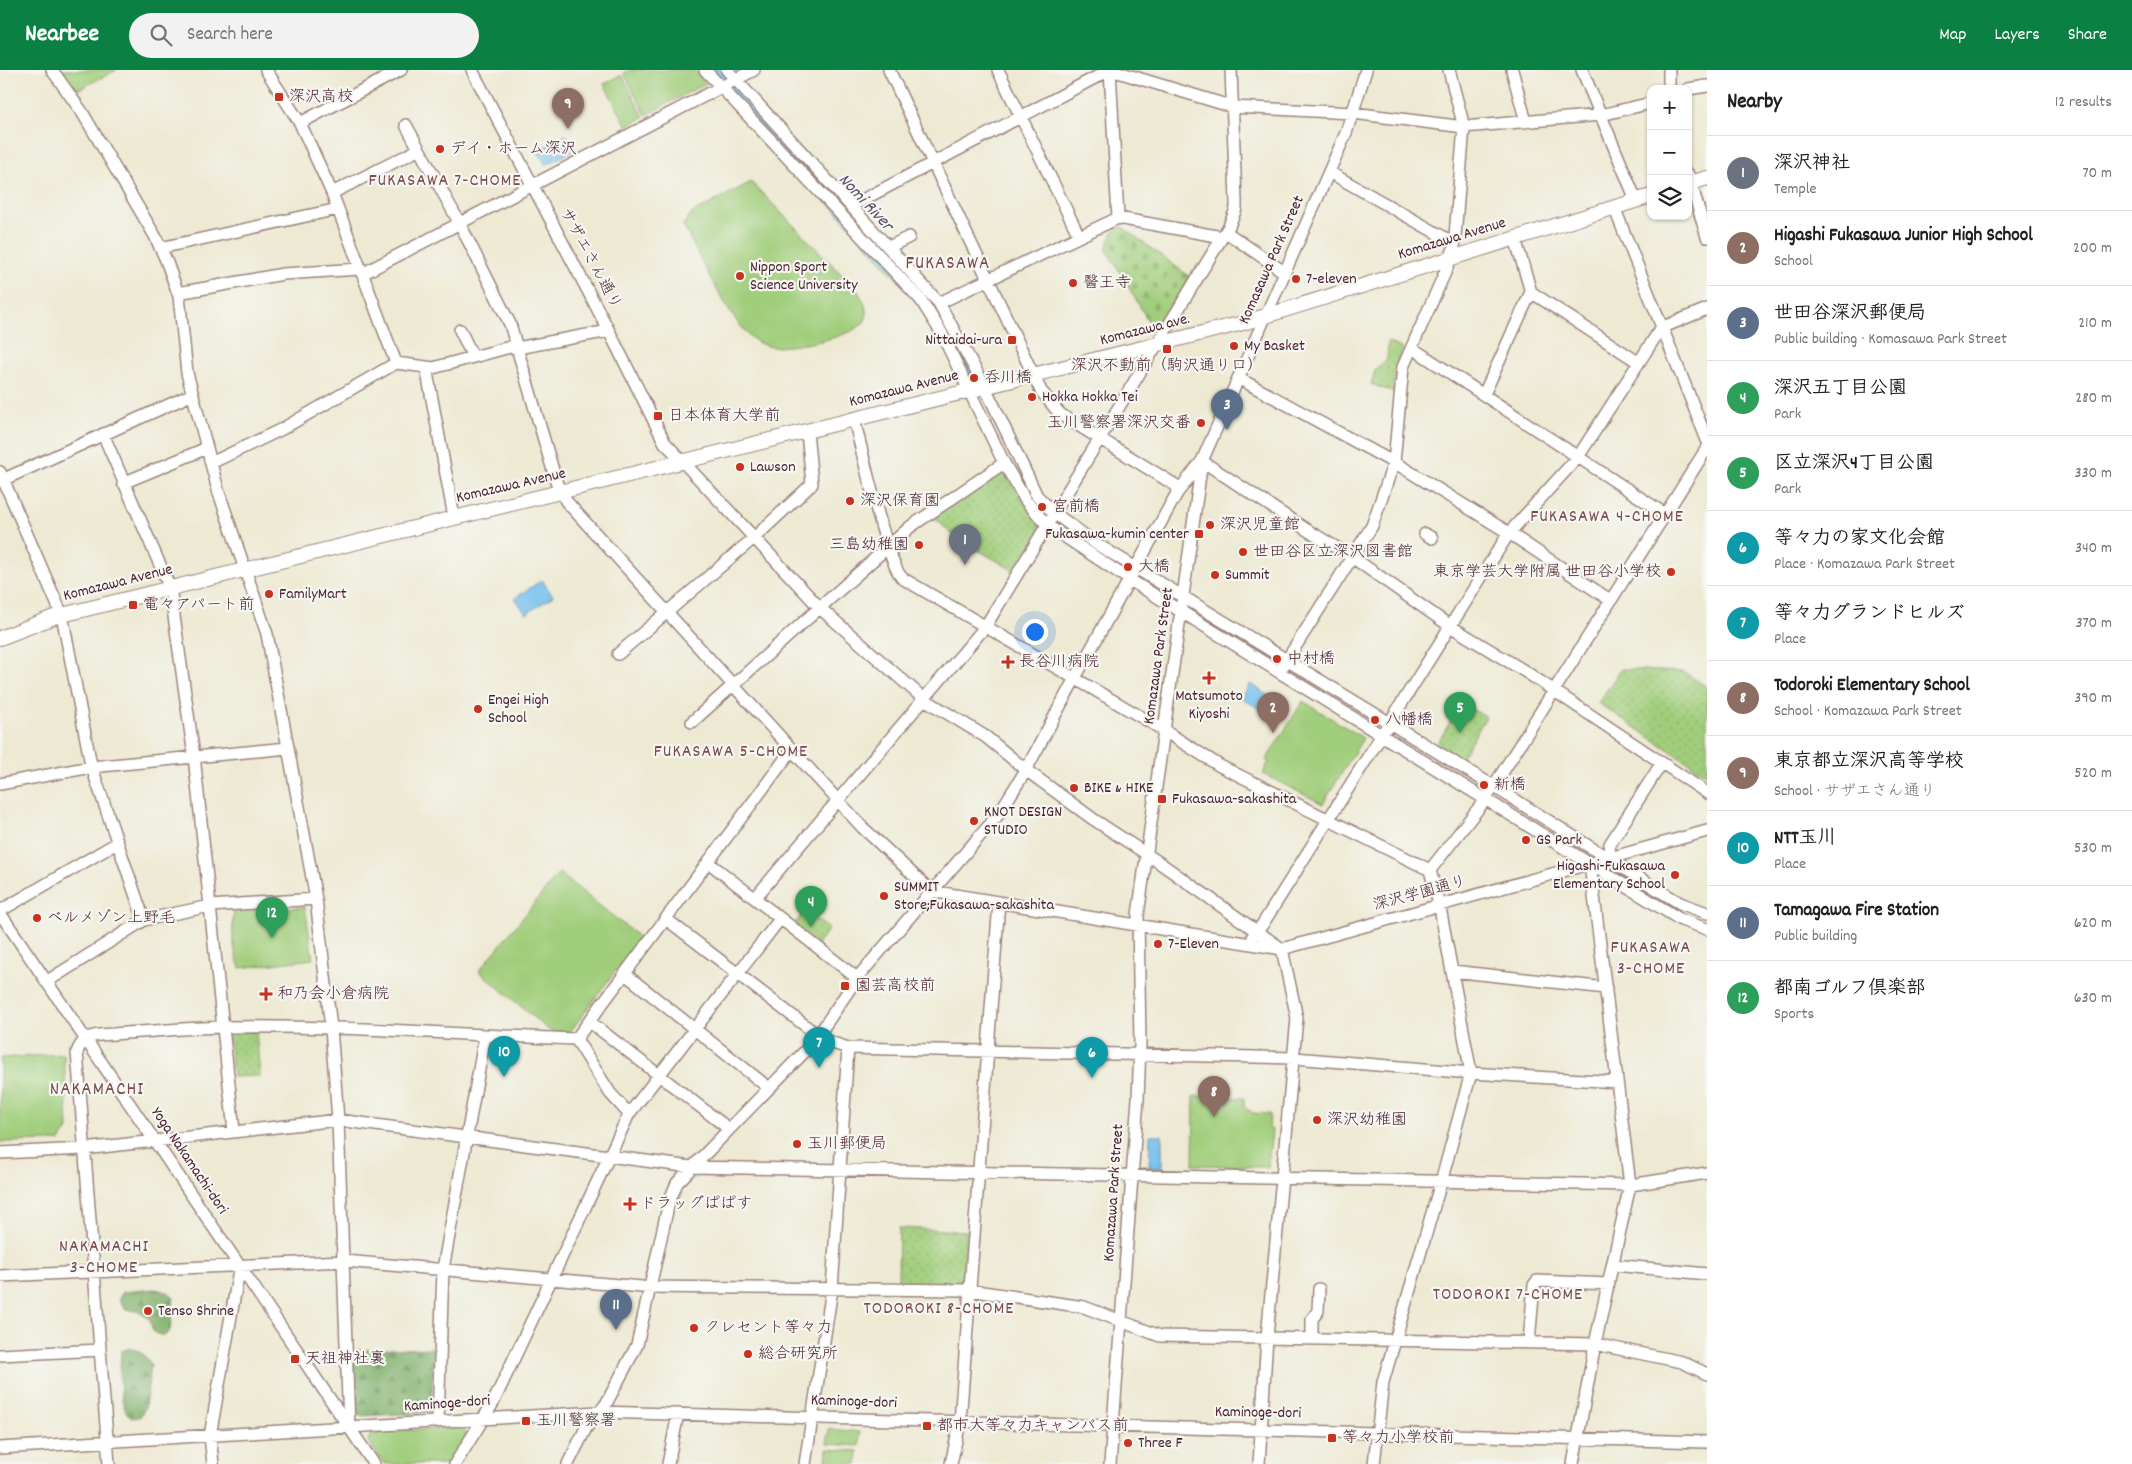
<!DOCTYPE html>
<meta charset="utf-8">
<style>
:root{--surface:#fff;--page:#f2f2f2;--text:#202124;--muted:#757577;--line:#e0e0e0;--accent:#0b8043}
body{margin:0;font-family:Dekko,"Klee One",sans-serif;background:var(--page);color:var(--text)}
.controls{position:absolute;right:15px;top:15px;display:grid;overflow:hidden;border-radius:10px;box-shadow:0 1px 4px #0004}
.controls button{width:45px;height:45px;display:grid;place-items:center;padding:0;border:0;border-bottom:1px solid var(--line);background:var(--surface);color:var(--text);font:25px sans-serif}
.you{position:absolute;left:1034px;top:561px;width:18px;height:18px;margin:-12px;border:4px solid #fff;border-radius:50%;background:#1a73e8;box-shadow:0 0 0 8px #1a73e833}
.badge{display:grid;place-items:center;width:32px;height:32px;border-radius:50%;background:var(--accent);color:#fff;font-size:16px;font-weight:700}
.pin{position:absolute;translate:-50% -41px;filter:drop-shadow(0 1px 2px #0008)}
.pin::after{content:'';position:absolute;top:26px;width:18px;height:15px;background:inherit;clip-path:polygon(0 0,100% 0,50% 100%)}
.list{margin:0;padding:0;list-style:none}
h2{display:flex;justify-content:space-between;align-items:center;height:65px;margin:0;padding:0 20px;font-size:21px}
h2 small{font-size:16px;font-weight:400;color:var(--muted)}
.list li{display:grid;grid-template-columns:32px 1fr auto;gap:15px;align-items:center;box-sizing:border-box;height:75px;padding:0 20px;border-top:1px solid var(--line)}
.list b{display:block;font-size:19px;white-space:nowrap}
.list p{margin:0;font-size:16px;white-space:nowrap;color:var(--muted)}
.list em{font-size:16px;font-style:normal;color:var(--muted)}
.icon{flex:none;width:28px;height:28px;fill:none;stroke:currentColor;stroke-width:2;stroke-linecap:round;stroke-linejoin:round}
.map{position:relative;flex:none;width:1707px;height:1394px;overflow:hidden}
header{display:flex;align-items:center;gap:30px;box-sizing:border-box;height:70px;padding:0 25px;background:var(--accent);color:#fff}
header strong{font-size:24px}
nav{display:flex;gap:28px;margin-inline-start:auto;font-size:18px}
.search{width:350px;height:45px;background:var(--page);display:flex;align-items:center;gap:12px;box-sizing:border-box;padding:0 18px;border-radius:28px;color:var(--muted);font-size:19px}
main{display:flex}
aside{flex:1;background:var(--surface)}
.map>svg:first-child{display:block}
.forest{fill:url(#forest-firs);stroke:#65684b}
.cemetery{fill:url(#cemetery-stones);stroke:#767653}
.park{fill:url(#park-dots);stroke:#767653}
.garden{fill:#a1ce7b;stroke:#767653}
.water{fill:#71bfec;stroke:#5e6f8c}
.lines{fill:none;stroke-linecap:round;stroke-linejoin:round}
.river{stroke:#71bfec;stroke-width:16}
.minor-casing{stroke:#9c847e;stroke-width:14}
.major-casing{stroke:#9c847e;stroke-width:16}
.minor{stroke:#fff;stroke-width:11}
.major{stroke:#fff;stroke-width:14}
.poi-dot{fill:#c8321e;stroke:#f6f6f2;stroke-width:2}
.labels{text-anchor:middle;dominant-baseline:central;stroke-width:4.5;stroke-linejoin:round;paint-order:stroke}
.poi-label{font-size:16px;fill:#4a1f2b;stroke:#f6f6f2;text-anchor:start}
.street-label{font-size:16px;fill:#4a1f2b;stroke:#f6f6f2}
.neighbourhood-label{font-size:18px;letter-spacing:1px;fill:#7b4b4d;stroke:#f6f6f2}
.water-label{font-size:18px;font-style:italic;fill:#564f65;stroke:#f6f6f2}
.quarter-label{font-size:19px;letter-spacing:1px;fill:#7b4b4d;stroke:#f6f6f2}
</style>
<header>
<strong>Nearbee</strong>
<div class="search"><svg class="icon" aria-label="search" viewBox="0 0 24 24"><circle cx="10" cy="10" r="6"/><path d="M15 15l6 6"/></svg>Search here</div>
<nav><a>Map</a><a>Layers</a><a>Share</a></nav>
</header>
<main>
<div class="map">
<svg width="1707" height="1394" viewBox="0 0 1707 1394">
<defs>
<pattern id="forest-firs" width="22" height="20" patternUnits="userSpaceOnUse" patternTransform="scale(1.25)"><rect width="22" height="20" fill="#80b16b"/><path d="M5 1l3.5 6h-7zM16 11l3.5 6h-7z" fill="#6b8f58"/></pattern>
<pattern id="cemetery-stones" width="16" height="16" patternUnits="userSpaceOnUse" patternTransform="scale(1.25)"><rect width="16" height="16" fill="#a1ce7b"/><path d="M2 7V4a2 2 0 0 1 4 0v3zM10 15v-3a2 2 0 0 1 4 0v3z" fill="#8cb06a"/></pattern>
<pattern id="park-dots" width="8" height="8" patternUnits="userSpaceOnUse" patternTransform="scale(1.25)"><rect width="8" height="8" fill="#a1ce7b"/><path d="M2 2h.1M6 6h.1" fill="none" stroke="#8cb06a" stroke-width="1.8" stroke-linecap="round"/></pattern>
</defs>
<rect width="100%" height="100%" fill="#f6f6f2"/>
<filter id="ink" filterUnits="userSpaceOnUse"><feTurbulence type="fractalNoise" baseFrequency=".02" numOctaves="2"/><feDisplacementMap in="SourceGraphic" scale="10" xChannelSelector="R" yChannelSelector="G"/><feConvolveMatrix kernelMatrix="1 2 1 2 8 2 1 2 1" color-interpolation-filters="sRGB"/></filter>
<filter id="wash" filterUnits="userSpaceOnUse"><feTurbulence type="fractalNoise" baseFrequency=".0096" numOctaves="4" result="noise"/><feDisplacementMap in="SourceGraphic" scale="20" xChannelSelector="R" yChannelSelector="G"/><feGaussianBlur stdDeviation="1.12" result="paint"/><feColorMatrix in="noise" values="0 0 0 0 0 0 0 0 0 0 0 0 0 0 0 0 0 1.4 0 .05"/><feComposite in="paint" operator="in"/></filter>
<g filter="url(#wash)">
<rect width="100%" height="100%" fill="#ede9d2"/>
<path class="forest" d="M155 1219 168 1222 174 1227 170 1261 164 1266 153 1262 150 1249C147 1247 142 1244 139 1242 126 1238 124 1242 119 1228L123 1222Z
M130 1278C139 1279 147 1287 151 1295L145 1338 140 1347 131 1348C117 1335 120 1299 121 1281Z
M434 1278 431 1343 359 1346 354 1342 352 1280Z"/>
<path class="cemetery" d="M1121 156 1190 207 1159 261 1153 259 1106 179 1115 157 1119 159Z"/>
<path class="park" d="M710 0H720L936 235 972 298 965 301 945 263Z
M1388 272 1403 279 1397 294 1393 322 1371 314 1376 298 1387 290Z
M1001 399 1039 452 1041 457 1016 502 954 466 933 447Z
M1621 599 1684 602 1707 617V705L1598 633Z
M1461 633 1486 647 1459 692 1435 678Z
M805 841 829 859 817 875 794 855Z
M256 961 260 1006 233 1007 228 962Z
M899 1158 967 1161 961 1213 898 1212Z"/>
<path class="garden" d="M58 0H117L73 22Z
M630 0H694L706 13 646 45 624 3Z
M622 5 644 47 627 56 604 14Z
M751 112 857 220C862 228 869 239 866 248 859 268 793 277 774 277 768 277 760 274 756 271 731 255 698 183 683 155L691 144Z
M1303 631 1363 668 1323 734 1263 704 1269 691 1266 690Z
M559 803 640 868 570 962H551L479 901Z
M305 837 313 889 240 898C233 880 231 859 234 840Z
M64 984 68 1059 60 1071 0 1072V988Z
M1194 1026 1244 1028V1037L1253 1043 1270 1044 1269 1058 1272 1060 1268 1097 1193 1095Z
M462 1357 467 1365 448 1394H384L368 1371 371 1363Z
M829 1359 860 1362 859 1376 827 1374Z
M827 1379 858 1381 857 1394 826 1393Z"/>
<path class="water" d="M566 65 574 80 546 95 537 81Z
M542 510 553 526 526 544 515 528Z
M1250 614 1278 631 1269 645 1242 628Z
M1150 1065H1162V1098H1149Z"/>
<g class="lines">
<path class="river" d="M715 0 892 188 927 230 950 263 971 305"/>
</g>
</g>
<g filter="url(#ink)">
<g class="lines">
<g class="minor-casing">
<path id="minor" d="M52 0 82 42 155 166 166 190 179 226 187 303 207 378 218 420 267 564 316 829 331 958 338 1050 349 1357
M266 0 300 53 332 123 396 293 426 297 454 447
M472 0 609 261 665 373 670 378 820 538 924 629 986 667 1026 700 1093 749 1157 791 1282 879 1297 948 1267 1267 1259 1394
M705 0 921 230 941 262 1004 393 1026 431 1047 455 1130 510 1681 850 1707 859
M727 0 939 233 985 317 1037 426 1054 443 1095 473 1493 716 1660 821 1680 833 1707 843
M889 0 1041 321 1060 344 1180 418
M998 0 1079 166
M1110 0 1118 148
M1512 0 1526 52
M1582 0 1636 130
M1669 0V19
M1688 19 1707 16
M300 53 401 0
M406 55 460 154 510 254 557 414 566 431 862 757 931 821 1282 879 1707 761
M1329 102 1454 173
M1688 104 1707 167
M332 123 418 80
M851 136 1104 3 1118 2 1233 37 1353 43 1464 57 1601 45 1651 33
M1614 137 1707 370
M1226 162 1284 202
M1515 168 1531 222 1638 292
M889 177 909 167
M160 178 338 139
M362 204 754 0
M178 223 283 204 360 199
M939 233 1118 148 1222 167
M460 260 473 287
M1412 278 1665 444
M426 297 433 298 510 277 517 278 609 261
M1238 308 1402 397 1509 463 1610 530
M1484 324 1531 222
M854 349C861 377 887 493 902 508L1155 655 1220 696 1430 800 1441 843 1471 1003 1441 1112 1383 1312 1374 1394
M103 364 170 518 194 686 234 1061
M1202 391 1307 460 1352 487 1450 556 1526 602 1707 723
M211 393 282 359 396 293
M0 402 62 545 91 695 144 850
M0 411 193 324
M123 413 207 378
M1425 464 1432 468
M618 584 755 467 812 414 807 361
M1283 596 1372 456 1394 392 1403 297 1447 198 1454 178 1464 57 1449 0
M692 652 910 457 1004 393
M0 714 91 697 288 678
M1608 789 1610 774 1661 694
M708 792 857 908
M1430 800 1485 730 1707 378
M755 828 985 557 1229 156 1236 139V131L1231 0
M0 841 117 773
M0 843 374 1394
M666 849 824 970 848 978 1295 988 1471 1003 1617 1012
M1253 866 1262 855 1509 463 1578 387 1661 258 1707 239
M1452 901 1606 918
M625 904 769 1018
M46 912 144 850 210 836 316 829
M590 952 729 1059
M576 969 791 681
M576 969 610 1023 629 1044
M0 1083 84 1079 338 1050 691 1097 1630 1115 1707 1103
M1614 1195 1707 1204
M0 1206 344 1191 642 1217 969 1220 1084 1237 1160 1266 1595 1274 1682 1292 1707 1304
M1312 1268V1249L1318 1241 1319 1219
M1529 1272 1534 1215 1537 1211 1609 1214
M0 1285 100 1280
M438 1351 443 1199 485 966
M0 1378 598 1342 1707 1372
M109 1394 77 982C82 970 88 966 100 965 142 962 183 958 225 957 342 955 459 965 576 969
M213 1394 210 1366 238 1206 244 1202
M455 1394 493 1333 629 1044 780 849
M568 1394 586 1358 606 1334 637 1275 669 1132 677 1113 813 973 857 908 998 745 1026 700 1075 608 1177 423 1202 391
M668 1394 678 1344
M805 1394 832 1219 848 978
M951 1394 960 1352 999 832
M1110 1394 1138 1029 1140 975 1138 845 1202 391 1346 63 1366 0
M1573 1394 1595 1274 1630 1115 1590 794"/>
</g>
<g class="major-casing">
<path id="major" d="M1688 114 1707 108
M0 568 54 547 1243 253 1651 126"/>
</g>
<use href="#minor" class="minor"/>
<use href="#major" class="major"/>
</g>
</g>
<g class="poi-dot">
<rect x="274" y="22" width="10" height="10" rx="2.5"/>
<circle cx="440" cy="79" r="5"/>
<circle cx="740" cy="206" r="5"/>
<circle cx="1296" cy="209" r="5"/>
<circle cx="1073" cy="213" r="5"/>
<rect x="1007" y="265" width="10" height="10" rx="2.5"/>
<circle cx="1234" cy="276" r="5"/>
<rect x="1162" y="274" width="10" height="10" rx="2.5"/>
<circle cx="974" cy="308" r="5"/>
<circle cx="1032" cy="327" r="5"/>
<rect x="653" y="341" width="10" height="10" rx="2.5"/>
<circle cx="1201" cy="353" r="5"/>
<circle cx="740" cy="397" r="5"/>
<circle cx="850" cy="431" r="5"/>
<circle cx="1042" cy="437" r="5"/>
<circle cx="1210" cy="455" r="5"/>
<rect x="1194" y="459" width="10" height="10" rx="2.5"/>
<circle cx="919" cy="475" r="5"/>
<circle cx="1243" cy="482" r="5"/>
<circle cx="1128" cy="497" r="5"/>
<circle cx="1671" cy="502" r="5"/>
<circle cx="1215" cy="505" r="5"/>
<circle cx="269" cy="524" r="5"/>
<rect x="128" y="530" width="10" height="10" rx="2.5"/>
<circle cx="1277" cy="589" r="5"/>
<path d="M1005.5 584.5h5v5h5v5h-5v5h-5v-5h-5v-5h5z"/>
<path d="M1206.5 600.5h5v5h5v5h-5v5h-5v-5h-5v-5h5z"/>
<circle cx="478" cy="639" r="5"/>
<circle cx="1375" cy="650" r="5"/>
<circle cx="1484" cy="715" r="5"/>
<circle cx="1074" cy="718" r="5"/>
<rect x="1157" y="724" width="10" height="10" rx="2.5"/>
<circle cx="974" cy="751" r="5"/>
<circle cx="1526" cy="770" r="5"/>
<circle cx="1675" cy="805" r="5"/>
<circle cx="884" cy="826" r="5"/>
<circle cx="37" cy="848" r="5"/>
<circle cx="1158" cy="874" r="5"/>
<rect x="840" y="911" width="10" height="10" rx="2.5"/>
<path d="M263.5 916.5h5v5h5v5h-5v5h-5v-5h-5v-5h5z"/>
<circle cx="1317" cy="1050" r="5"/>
<circle cx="797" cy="1074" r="5"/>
<path d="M627.5 1126.5h5v5h5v5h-5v5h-5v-5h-5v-5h5z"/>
<circle cx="148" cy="1241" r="5"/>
<circle cx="694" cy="1258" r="5"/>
<circle cx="748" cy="1284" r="5"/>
<rect x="290" y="1284" width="10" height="10" rx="2.5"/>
<rect x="521" y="1346" width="10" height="10" rx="2.5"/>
<rect x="922" y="1351" width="10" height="10" rx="2.5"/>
<rect x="1327" y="1363" width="10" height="10" rx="2.5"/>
<circle cx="1128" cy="1373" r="5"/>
</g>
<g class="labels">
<g class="poi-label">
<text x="289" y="27">深沢高校</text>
<text x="450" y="79">デイ・ホーム深沢</text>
<text x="750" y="197">Nippon Sport<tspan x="750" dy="18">Science University</tspan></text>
<text x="1306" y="209">7-eleven</text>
<text x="1083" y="213">醫王寺</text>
<text x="1002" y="270" text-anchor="end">Nittaidai-ura</text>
<text x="1244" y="276">My Basket</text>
<text x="1167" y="296" text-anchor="middle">深沢不動前（駒沢通り口）</text>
<text x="984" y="308">呑川橋</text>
<text x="1042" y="327">Hokka Hokka Tei</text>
<text x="668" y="346">日本体育大学前</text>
<text x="1191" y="353" text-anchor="end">玉川警察署深沢交番</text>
<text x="750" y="397">Lawson</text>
<text x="860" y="431">深沢保育園</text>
<text x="1052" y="437">宮前橋</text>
<text x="1220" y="455">深沢児童館</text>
<text x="1189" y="464" text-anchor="end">Fukasawa-kumin center</text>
<text x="909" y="475" text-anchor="end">三島幼稚園</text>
<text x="1253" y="482">世田谷区立深沢図書館</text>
<text x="1138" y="497">大橋</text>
<text x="1661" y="502" text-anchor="end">東京学芸大学附属 世田谷小学校</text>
<text x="1225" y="505">Summit</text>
<text x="279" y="524">FamilyMart</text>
<text x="143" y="535">電々アパート前</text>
<text x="1287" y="589">中村橋</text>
<text x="1019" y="592">長谷川病院</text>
<text x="1209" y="626" text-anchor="middle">Matsumoto<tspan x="1209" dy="18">Kiyoshi</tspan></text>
<text x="488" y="630">Engei High<tspan x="488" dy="18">School</tspan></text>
<text x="1385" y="650">八幡橋</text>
<text x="1494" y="715">新橋</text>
<text x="1084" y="718">BIKE &amp; HIKE</text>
<text x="1172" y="729">Fukasawa-sakashita</text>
<text x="984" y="742">KNOT DESIGN<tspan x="984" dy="18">STUDIO</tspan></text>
<text x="1536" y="770">GS Park</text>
<text x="1665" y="796" text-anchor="end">Higashi-Fukasawa<tspan x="1665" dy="18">Elementary School</tspan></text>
<text x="894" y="817">SUMMIT<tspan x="894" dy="18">Store;Fukasawa-sakashita</tspan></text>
<text x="47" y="848">ベルメゾン上野毛</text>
<text x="1168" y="874">7-Eleven</text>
<text x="855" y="916">園芸高校前</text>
<text x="277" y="924">和乃会小倉病院</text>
<text x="1327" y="1050">深沢幼稚園</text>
<text x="807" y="1074">玉川郵便局</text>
<text x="640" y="1134">ドラッグぱぱす</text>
<text x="158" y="1241">Tenso Shrine</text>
<text x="704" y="1258">クレセント等々力</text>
<text x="758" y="1284">総合研究所</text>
<text x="305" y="1289">天祖神社裏</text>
<text x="536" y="1351">玉川警察署</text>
<text x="937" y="1356">都市大等々力キャンパス前</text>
<text x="1342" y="1368">等々力小学校前</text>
<text x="1138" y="1373">Three F</text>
</g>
<g class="street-label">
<text transform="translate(1452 169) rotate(-17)">Komazawa Avenue</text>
<text transform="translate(590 189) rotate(62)">サザエさん通り</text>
<text transform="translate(1272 190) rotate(-66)">Komasawa Park Street</text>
<text transform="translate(1145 260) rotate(-14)">Komazawa ave.</text>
<text transform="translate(904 319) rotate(-14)">Komazawa Avenue</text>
<text transform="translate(511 416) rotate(-13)">Komazawa Avenue</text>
<text transform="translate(118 513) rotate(-14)">Komazawa Avenue</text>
<text transform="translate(1159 586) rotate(-82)">Komazawa Park Street</text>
<text transform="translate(1420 824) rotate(-15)">深沢学園通り</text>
<text transform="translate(189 1091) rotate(56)">Yoga Nakamachi-dori</text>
<text transform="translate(1114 1123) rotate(-86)">Komazawa Park Street</text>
<text transform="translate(854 1332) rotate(2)">Kaminoge-dori</text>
<text transform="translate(447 1334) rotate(-4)">Kaminoge-dori</text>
<text transform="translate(1258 1343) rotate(1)">Kaminoge-dori</text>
</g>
<g class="neighbourhood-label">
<text x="445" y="111">FUKASAWA 7-CHOME</text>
<text x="1607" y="447">FUKASAWA 4-CHOME</text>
<text x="731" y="682">FUKASAWA 5-CHOME</text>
<text x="1651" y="878">FUKASAWA<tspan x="1651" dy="21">3-CHOME</tspan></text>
<text x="104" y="1177">NAKAMACHI<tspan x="104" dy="21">3-CHOME</tspan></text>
<text x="1508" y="1225">TODOROKI 7-CHOME</text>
<text x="939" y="1239">TODOROKI 8-CHOME</text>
</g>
<g class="water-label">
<text transform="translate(865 133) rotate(47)">Nomi River</text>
</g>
<g class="quarter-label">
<text x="948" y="194">FUKASAWA</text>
<text x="97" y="1020">NAKAMACHI</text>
</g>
</g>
</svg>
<div class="controls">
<button>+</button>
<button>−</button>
<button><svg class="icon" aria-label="layers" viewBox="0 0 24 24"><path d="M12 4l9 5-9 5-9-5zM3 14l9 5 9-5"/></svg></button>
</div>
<div class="you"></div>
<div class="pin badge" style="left:965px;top:495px;background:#6b7280">1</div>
<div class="pin badge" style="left:1273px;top:663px;background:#8d6e63">2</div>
<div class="pin badge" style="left:1227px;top:360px;background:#5c6f8a">3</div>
<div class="pin badge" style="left:811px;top:857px;background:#2e9e5b">4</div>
<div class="pin badge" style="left:1460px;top:663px;background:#2e9e5b">5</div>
<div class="pin badge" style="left:1092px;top:1008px;background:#0f9aa8">6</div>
<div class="pin badge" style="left:819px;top:998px;background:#0f9aa8">7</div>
<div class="pin badge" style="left:1214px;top:1047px;background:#8d6e63">8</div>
<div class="pin badge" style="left:568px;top:59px;background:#8d6e63">9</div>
<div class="pin badge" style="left:504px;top:1007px;background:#0f9aa8">10</div>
<div class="pin badge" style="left:616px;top:1260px;background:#5c6f8a">11</div>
<div class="pin badge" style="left:272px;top:868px;background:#2e9e5b">12</div>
</div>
<aside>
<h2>Nearby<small>12 results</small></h2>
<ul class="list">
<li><span class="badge" style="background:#6b7280">1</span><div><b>深沢神社</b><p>Temple</p></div><em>70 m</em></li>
<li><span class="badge" style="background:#8d6e63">2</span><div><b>Higashi Fukasawa Junior High School</b><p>School</p></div><em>200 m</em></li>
<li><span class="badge" style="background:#5c6f8a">3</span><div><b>世田谷深沢郵便局</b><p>Public building · Komasawa Park Street</p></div><em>210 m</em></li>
<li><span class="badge" style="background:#2e9e5b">4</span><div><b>深沢五丁目公園</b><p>Park</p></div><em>280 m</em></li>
<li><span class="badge" style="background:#2e9e5b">5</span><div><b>区立深沢4丁目公園</b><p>Park</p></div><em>330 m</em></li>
<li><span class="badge" style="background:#0f9aa8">6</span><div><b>等々力の家文化会館</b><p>Place · Komazawa Park Street</p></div><em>340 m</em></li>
<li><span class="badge" style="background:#0f9aa8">7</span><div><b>等々力グランドヒルズ</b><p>Place</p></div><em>370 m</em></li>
<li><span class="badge" style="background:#8d6e63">8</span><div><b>Todoroki Elementary School</b><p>School · Komazawa Park Street</p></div><em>390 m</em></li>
<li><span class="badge" style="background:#8d6e63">9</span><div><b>東京都立深沢高等学校</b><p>School · サザエさん通り</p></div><em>520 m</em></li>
<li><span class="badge" style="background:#0f9aa8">10</span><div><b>NTT玉川</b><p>Place</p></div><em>530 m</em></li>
<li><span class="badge" style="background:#5c6f8a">11</span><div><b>Tamagawa Fire Station</b><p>Public building</p></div><em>620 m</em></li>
<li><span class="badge" style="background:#2e9e5b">12</span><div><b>都南ゴルフ倶楽部</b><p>Sports</p></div><em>630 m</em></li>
</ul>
</aside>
</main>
